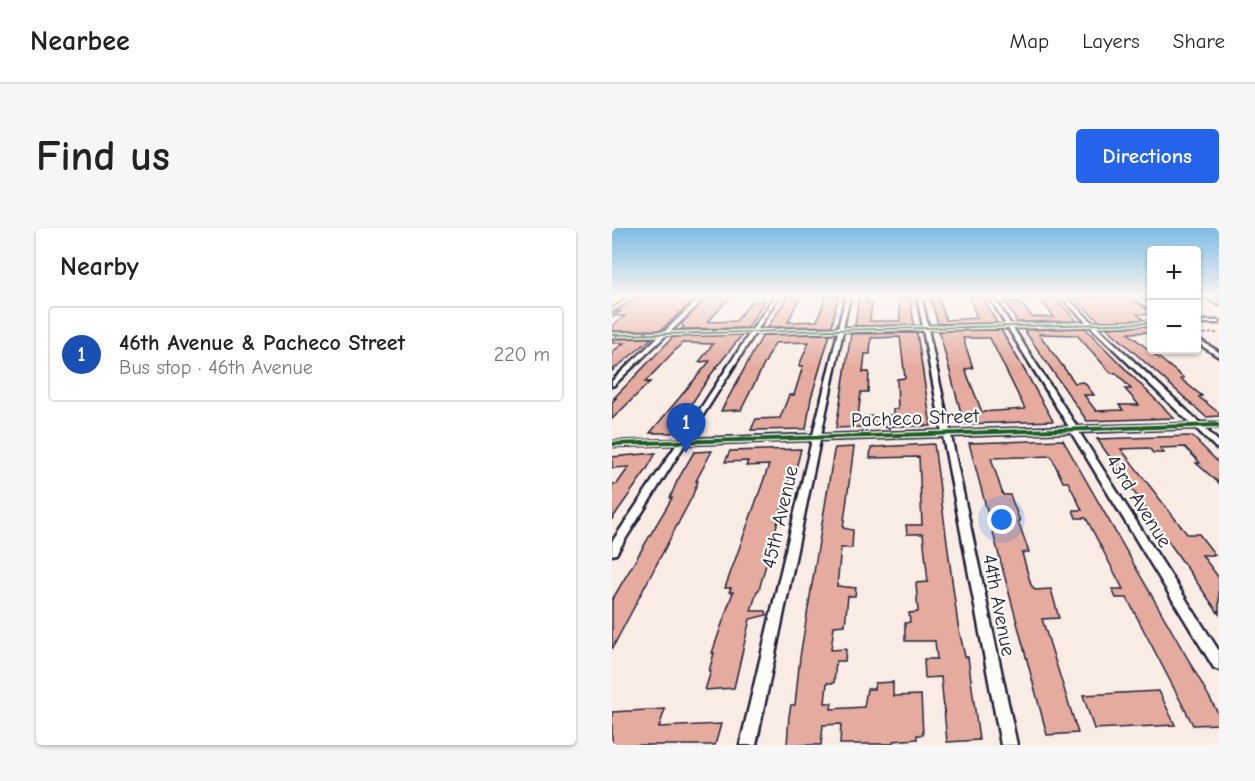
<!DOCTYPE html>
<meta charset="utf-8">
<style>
:root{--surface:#fff;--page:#f6f6f6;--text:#222;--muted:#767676;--line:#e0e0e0;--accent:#2563eb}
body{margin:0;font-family:"Comic Neue",sans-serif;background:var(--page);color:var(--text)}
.controls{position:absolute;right:18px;top:18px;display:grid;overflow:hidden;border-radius:6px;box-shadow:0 2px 4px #0004}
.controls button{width:54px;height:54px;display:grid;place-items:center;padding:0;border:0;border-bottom:2px solid var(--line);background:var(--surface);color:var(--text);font:30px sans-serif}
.you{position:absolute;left:390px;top:292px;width:21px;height:21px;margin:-15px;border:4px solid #fff;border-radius:50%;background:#1a73e8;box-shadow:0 0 0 9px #1a73e833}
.badge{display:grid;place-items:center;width:39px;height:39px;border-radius:50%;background:var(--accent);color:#fff;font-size:20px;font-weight:700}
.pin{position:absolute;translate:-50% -50px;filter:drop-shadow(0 2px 3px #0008)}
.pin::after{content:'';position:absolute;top:32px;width:21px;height:18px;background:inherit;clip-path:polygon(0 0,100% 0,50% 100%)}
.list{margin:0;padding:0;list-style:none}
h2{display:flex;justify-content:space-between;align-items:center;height:78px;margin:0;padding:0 24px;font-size:26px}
h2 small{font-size:20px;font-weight:400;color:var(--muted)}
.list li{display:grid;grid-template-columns:39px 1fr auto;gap:18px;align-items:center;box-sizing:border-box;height:96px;margin:0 12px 12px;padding:0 12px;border:2px solid var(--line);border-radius:6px}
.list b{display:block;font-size:22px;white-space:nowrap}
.list p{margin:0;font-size:20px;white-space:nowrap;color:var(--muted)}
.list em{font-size:20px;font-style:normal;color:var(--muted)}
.map{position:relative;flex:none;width:607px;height:517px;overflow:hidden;border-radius:6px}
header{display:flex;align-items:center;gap:36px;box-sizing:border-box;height:84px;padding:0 30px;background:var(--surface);border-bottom:2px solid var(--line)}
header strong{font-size:28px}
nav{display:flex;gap:33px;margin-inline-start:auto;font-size:21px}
.intro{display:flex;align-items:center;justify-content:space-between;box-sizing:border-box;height:144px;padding:0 36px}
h1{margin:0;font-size:42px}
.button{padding:15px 27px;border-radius:6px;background:var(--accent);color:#fff;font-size:21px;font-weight:700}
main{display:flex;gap:36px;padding:0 36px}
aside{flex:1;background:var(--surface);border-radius:6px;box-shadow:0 2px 4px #0004}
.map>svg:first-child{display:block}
.building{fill:#e4ab9e;stroke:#22223b;stroke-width:1.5;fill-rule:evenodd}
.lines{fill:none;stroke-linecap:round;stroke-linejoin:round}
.minor-casing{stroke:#22223b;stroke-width:5}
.path{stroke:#22223b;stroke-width:1.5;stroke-dasharray:3 2;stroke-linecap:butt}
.minor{fill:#fdfcf7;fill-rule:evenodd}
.cycleway-casing{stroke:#fdfcf7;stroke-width:3}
.cycleway{fill:#1b5e20;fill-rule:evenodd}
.labels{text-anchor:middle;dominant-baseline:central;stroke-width:4.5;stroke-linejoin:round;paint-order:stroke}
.street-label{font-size:20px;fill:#22223b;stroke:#fdfcf7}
</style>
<header>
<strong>Nearbee</strong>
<nav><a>Map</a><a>Layers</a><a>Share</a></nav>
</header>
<div class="intro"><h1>Find us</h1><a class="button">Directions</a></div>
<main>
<aside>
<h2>Nearby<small></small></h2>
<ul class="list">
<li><span class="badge" style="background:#1a4fb4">1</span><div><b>46th Avenue &amp; Pacheco Street</b><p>Bus stop · 46th Avenue</p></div><em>220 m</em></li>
</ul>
</aside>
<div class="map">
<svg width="607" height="517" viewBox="0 0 607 517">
<rect width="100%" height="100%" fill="#f8ece5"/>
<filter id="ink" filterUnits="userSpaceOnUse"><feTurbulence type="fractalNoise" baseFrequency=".0167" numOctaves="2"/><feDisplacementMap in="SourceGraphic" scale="12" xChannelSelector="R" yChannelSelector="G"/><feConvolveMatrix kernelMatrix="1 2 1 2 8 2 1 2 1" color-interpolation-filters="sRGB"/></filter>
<g filter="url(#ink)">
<path class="building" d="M26 68H86L49 102 0 103V98L13 88H1L8 84H4Z
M97 68H119L96 94 124 93 139 74 152 73 136 100 69 101 72 99 69 96Z
M176 68H188L176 94H179L205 93 214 68H226L220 98 156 99Z
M247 68H256L255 75H260L258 93H288L287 70 298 68 302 97 243 98Z
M318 68H326L334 92 365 90 357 68H370L385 95 326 96Z
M441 68 465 93 405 94 393 73 409 75 420 89H442L426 69Z
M517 68 540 86H525L532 92 487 93 462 70Z
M534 98 540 104 516 105 572 150 569 151 590 168 587 169 607 185V188L594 189 495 100Z
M473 100 531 159 562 190 475 193 412 102ZM427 106 465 107 499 145H504L519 161H513L527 177H507L511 182 484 183 472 167H482L472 154 463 155Z
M389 102 409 136 441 193 352 196 327 103ZM351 110H378L413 181 370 184 353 141 361 140Z
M305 105 319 198H278L277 201 272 198 224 200 239 106ZM288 109 293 150 285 151 286 181H281V187L246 189 249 164H256L257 144H251L253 126H258L259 110Z
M218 106 199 170 194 201 139 202 144 191 168 190 177 167H182L191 138H187L197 114 163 115 129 182 109 183 151 107Z
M130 107 100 145 60 205H38L98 133 87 134 101 116 70 115 33 154H38L0 191V174L4 170H2L61 109Z
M40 110 22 125 0 143V124L12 115H0V111Z
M580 208 607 235V255L584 235H588L573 219 548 220 552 225H541L537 220 509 221 575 306H587L603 327H590L607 350V386L485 211Z
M451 212 589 454 607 487V496L581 497 515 370H504L500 361H511L474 290H464L461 282H470L456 254H451L439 228 379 230 391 267H398L408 293H406L417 324 410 325 419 357 423 362 439 361 447 390 430 391 466 505 435 507 357 215Z
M322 216 346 397 353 429H356L367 512 335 514 329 449 313 450 312 431H325L323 413H293V395L298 394 297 385 306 384 304 355 316 354 311 306H295L294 297H310L307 229 258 230 259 220 263 219Z
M242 219 231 300 241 302 240 320H229L225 358 244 360 243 368H236L233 397 222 398 219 422 234 421 233 433H224L222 455H215L213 475H220L219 481 252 479 255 461H262L263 455 281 454V468L309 467 311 507H305V511L281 513V516H228L229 496 211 497 209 517H175L177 488 179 477H183L188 429 222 223 223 220Z
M189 221 182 249H178L147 362 145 363 139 383H154L155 387 138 391 122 460 93 462 99 443H97L102 425H100L121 364H117L119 360H113L157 237 134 238 136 233 113 234 118 223Z
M100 223 84 253H86L80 269 0 421V372L60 270H58L65 253 82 224Z
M44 225 35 241 0 291V256H5L17 239 0 240V229Z
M547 463 563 497 482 501 471 467Z
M53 481 47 499 109 496 103 517H0V484Z"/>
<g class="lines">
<g class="minor-casing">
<path id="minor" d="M19 68H24L0 84V81Z
M90 68H95L58 104 140 102 163 68H167L145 102 226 100 234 68H238L231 100 311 99 305 68H309L316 98 394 97 377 68H381L399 97 475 95 448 68H453L481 95 540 94V96L484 98 588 195H607V199L592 200 607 214V220H604L584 200 467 204 607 423V442L602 440 459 204 339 208 405 517H389L331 208 208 212 144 517H128L200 212 73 216 4 326 0 327V314L65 216 0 218V214L68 212 138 105 54 107 2 157 0 158V153L48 107 0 109V105L52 104ZM478 98 579 196 465 199 401 100ZM396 100 457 199 338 203 316 101ZM311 102 330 203 209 207 231 103ZM226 104 201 207 76 211 143 105Z
M519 68H524L540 79V82Z
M591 68H597L607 74V77Z
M584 93H607V95H584Z
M584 110 607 124V129L584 114Z"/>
</g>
<path class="path" d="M587 106 607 105"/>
<use href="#minor" class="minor"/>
<g class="cycleway-casing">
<path id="cycleway" d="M540 94V96L0 108V106Z
M607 195V199L0 218V214Z"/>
</g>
<use href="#cycleway" class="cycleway"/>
</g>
</g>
<linearGradient id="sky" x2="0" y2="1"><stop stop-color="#7dbbe3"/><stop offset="0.48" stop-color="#fcf6f3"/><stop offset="1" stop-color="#fcf6f3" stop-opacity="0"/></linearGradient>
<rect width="607" height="141" fill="url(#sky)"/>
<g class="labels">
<g class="street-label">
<text transform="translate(303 190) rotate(-2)">Pacheco Street</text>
<text transform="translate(527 273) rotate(58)">43rd Avenue</text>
<text transform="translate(168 289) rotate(-77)">45th Avenue</text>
<text transform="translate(387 377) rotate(79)">44th Avenue</text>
</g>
</g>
</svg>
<div class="controls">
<button>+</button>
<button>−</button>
</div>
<div class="you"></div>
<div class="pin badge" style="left:74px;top:225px;background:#1a4fb4">1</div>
</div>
</main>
